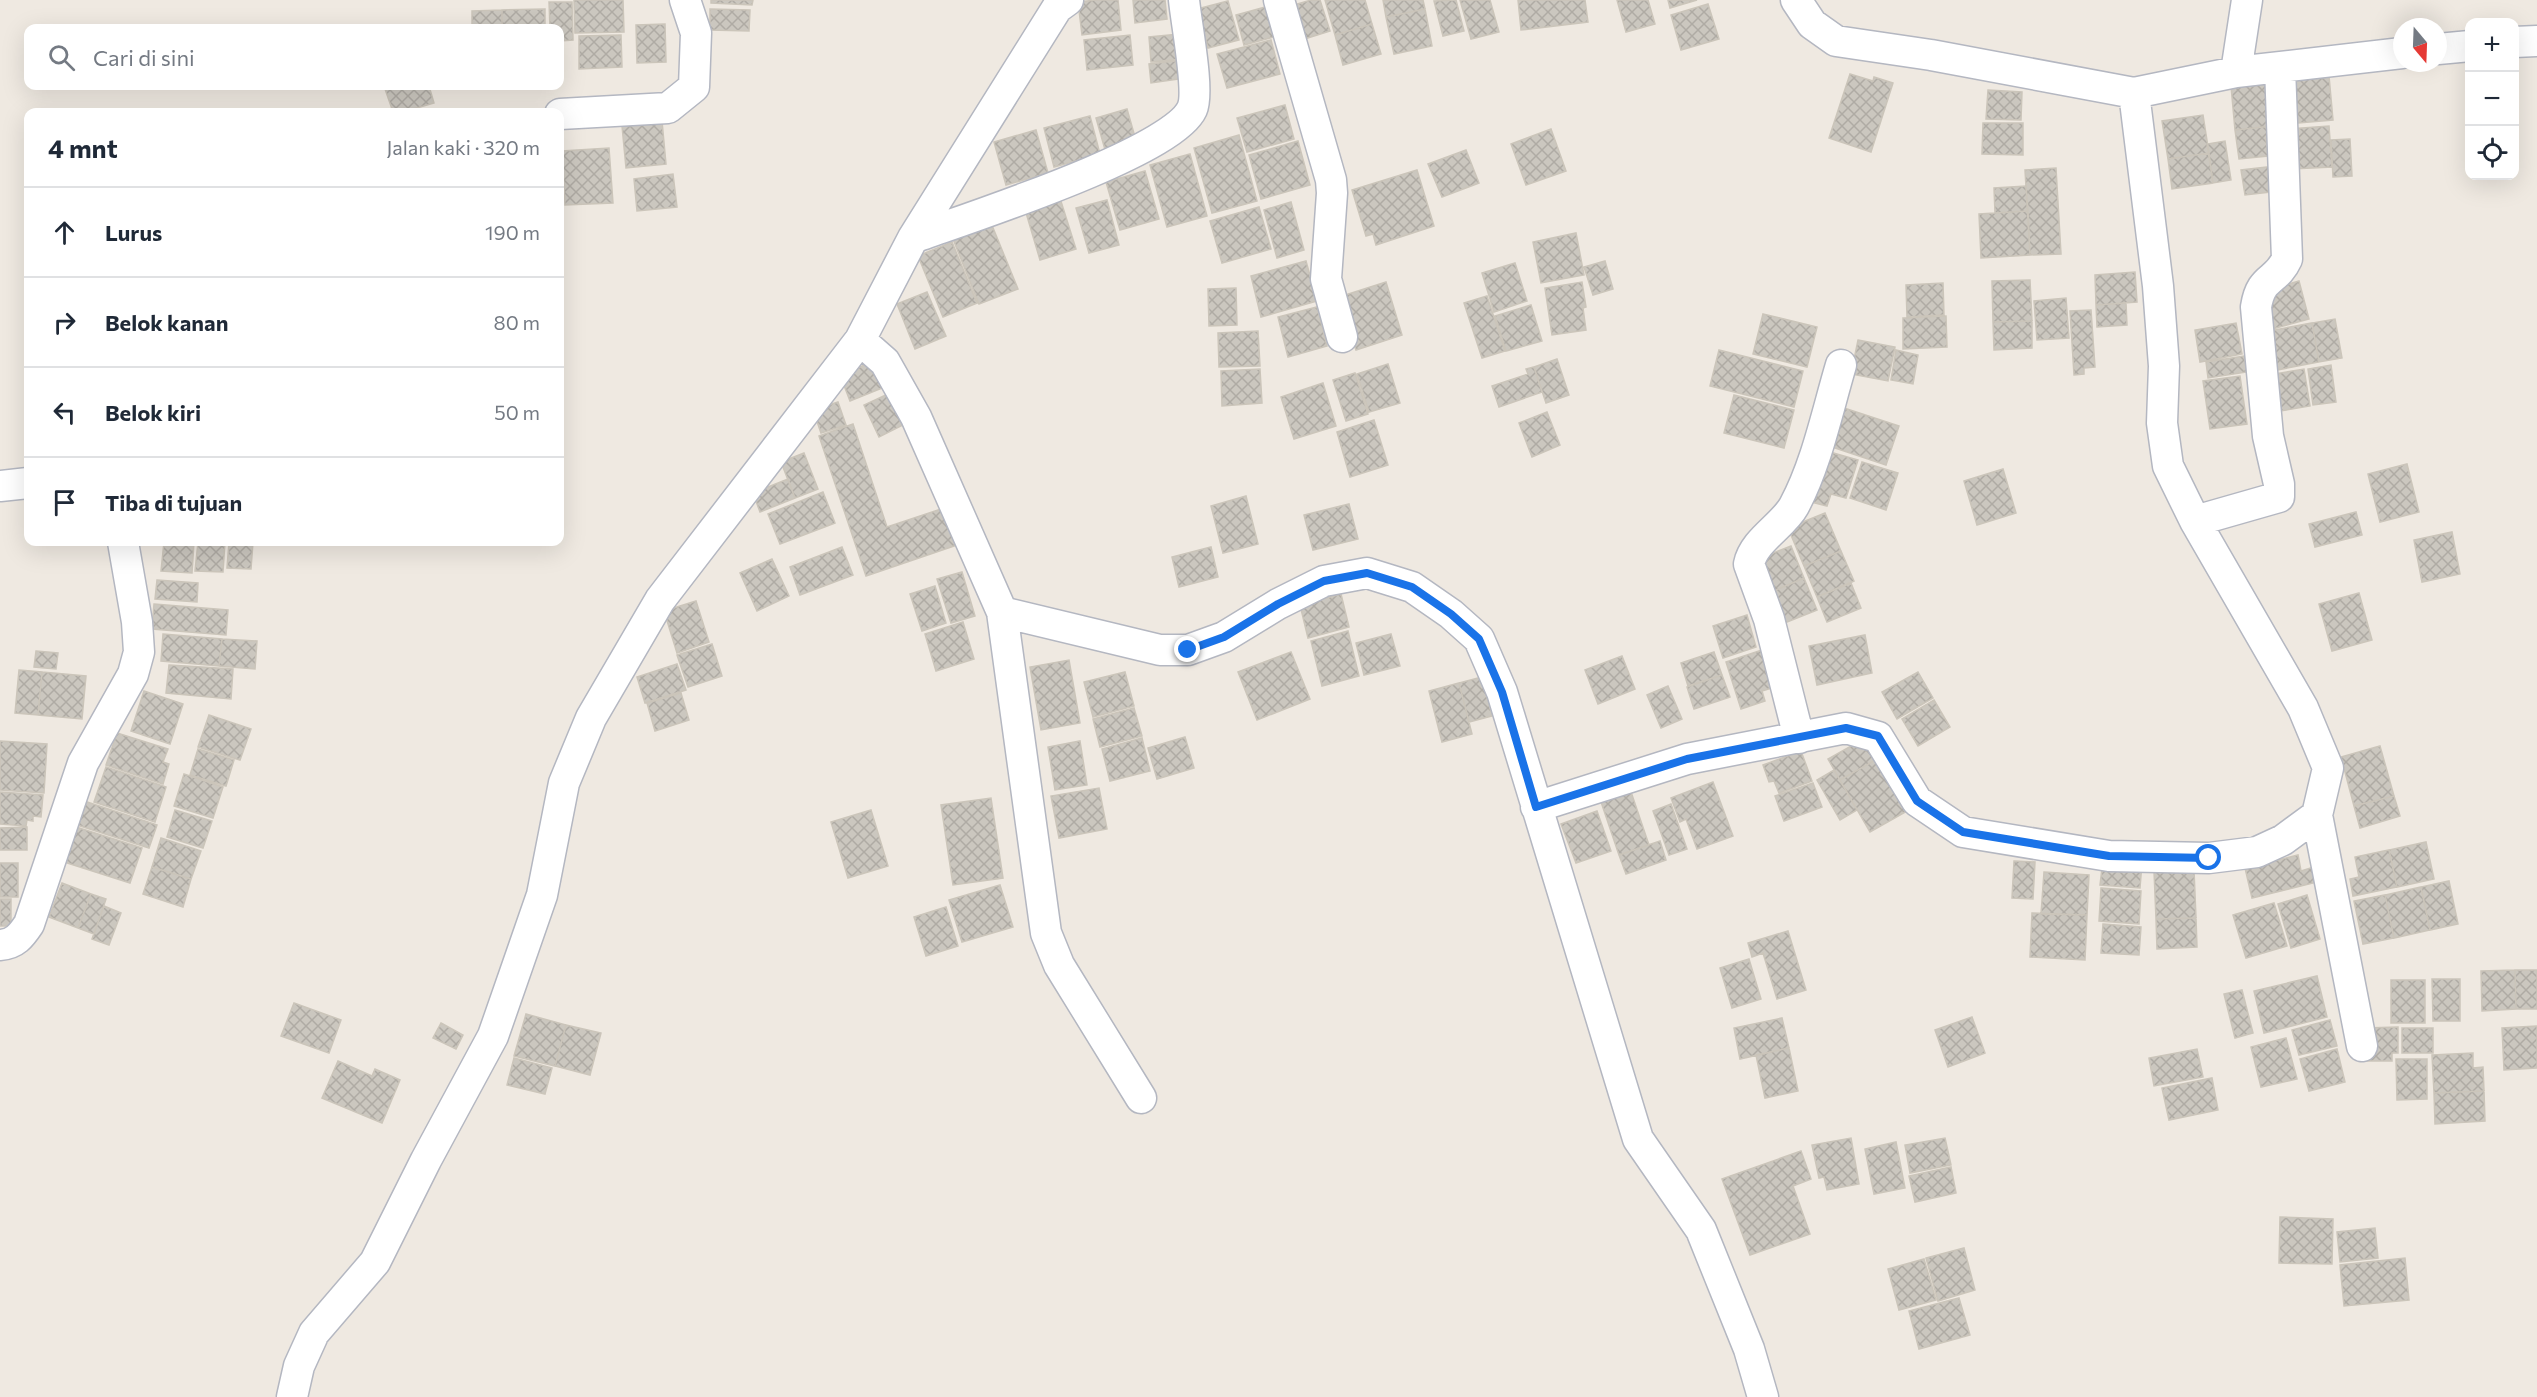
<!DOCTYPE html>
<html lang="id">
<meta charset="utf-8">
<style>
:root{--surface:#fff;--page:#f6f6f7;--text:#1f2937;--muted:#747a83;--line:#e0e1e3}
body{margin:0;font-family:Commissioner,sans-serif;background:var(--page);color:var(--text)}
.controls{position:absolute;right:18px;top:18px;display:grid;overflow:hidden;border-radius:12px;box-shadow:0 6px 24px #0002}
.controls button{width:54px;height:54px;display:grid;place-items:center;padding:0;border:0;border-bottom:2px solid var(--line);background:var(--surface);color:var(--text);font:30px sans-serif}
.compass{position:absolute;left:2393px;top:18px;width:54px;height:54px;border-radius:50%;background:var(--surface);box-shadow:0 6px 24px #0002;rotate:161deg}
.stop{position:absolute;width:18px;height:18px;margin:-14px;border:4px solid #1a73e8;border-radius:50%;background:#fff}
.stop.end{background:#1a73e8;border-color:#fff;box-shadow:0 2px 6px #0008}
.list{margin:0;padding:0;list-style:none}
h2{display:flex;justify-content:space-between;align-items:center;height:78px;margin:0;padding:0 24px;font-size:26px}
h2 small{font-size:20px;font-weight:400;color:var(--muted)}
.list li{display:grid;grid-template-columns:39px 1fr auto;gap:18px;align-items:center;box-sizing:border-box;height:90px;padding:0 24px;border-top:2px solid var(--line)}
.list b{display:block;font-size:22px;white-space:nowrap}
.list em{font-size:20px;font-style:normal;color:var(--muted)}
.icon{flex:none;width:33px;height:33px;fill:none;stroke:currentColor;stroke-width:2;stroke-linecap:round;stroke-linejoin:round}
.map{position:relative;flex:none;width:2537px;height:1397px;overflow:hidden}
.search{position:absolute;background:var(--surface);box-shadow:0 6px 24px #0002;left:24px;top:24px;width:540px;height:66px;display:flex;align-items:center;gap:15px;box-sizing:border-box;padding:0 21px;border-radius:12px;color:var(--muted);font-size:22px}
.panel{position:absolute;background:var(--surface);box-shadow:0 6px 24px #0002;left:24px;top:108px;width:540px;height:438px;border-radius:12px}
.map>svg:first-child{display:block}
.building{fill:url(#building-cross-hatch);stroke:#cbc5ba;stroke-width:1.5}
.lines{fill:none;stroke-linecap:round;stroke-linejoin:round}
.minor-casing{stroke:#b4b7c1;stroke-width:33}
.minor{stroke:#fff;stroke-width:30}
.route{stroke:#1a73e8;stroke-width:8}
</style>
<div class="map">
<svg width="2537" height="1397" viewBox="0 0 2537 1397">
<defs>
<pattern id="building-cross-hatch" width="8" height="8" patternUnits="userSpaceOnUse" patternTransform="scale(1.5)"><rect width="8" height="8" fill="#cbc7bf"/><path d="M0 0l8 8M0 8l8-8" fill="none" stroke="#afaba4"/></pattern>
</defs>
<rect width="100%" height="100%" fill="#efe9e1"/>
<path class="building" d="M574 0H623L624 32 575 33Z
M711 0H753L752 5 711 3Z
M1096 0H1118L1121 30 1082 35 1078 2Z
M1133 0H1165L1167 19 1135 23Z
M1311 0H1320L1330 31 1298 41 1287 7Z
M1325 0H1365L1372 24 1335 35Z
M1383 0H1423L1425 9 1386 17Z
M1456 0 1464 31 1443 36 1434 1Z
M1460 0H1490L1499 32 1471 39Z
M1518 0H1585L1588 22 1521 30Z
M1617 0H1648L1655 24 1626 32Z
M1668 0H1697L1670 8Z
M1228 1 1239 40 1208 48 1197 9Z
M549 2H572L573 40 560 41V28H550Z
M1708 4 1719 39 1681 50 1671 15Z
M1269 6 1277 36 1244 45 1236 15Z
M545 9V28H502V10Z
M710 9 750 10 749 31 710 30Z
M1425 9 1432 46 1394 54 1386 17Z
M502 10V28H472V11Z
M665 24 666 62 637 63 636 25Z
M1372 24 1381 54 1343 65 1335 35Z
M1179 34 1182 59 1151 62 1149 37Z
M621 35 622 67 579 69V36Z
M1130 35 1133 65 1087 70 1084 40Z
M1271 40 1280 74 1227 88 1217 54Z
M1183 60 1185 78 1151 83 1149 64Z
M1850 74 1873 81 1874 77 1893 83 1871 152 1829 138Z
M2329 76 2333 120 2285 124 2282 80Z
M2268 83 2272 126 2235 130 2231 86Z
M384 86H429L434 103 403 112H393Z
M1988 90 2022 92 2021 120 1986 119Z
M1285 105 1294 139 1247 152 1237 118Z
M1127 109 1137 144 1106 153 1096 118Z
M2203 115 2209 153 2168 159 2162 121Z
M1090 116 1100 154 1054 167 1044 128Z
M662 121 666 164 626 168 622 126Z
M1983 123H2023V155L1982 154Z
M2272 126 2273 138 2266 139 2268 156 2239 159 2235 130Z
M2329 126 2332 167 2292 169 2289 129Z
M1551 129 1566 171 1526 185 1511 144Z
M1036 130 1048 173 1006 185 994 142Z
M1239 135 1257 201 1212 213 1194 148Z
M2350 139 2352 176 2333 177 2331 140Z
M1298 141 1310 185 1261 199 1249 155Z
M2225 141 2231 180 2213 183 2207 144Z
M609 148 613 203 565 205 562 151Z
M1466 150 1479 183 1442 197 1428 164Z
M2209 153 2213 183 2172 189 2168 159Z
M1190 154 1207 216 1167 227 1150 165Z
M2275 166 2279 191 2245 195 2241 170Z
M2056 168 2061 254 2030 255 2025 170Z
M1417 170 1434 226 1376 245 1373 234 1366 236 1352 190Z
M1145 171 1159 219 1120 230 1106 182Z
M673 174 677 207 637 211 634 179Z
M2026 186 2028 211 1995 213 1994 188Z
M1059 195 1076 249 1040 260 1024 206Z
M1107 200 1119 245 1089 253 1076 208Z
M1291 202 1304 250 1277 258 1264 210Z
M1259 207 1271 249 1222 263 1210 221Z
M2028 211 2030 255 1981 258 1979 214Z
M989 218 1018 289 979 304 951 234Z
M1576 233 1584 275 1541 283 1533 242Z
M952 242 977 303 943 317 918 256Z
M1306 261 1317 301 1261 317 1251 276Z
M1605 261 1613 289 1593 295 1584 267Z
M1515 263 1527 301 1494 312 1482 273Z
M2135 272 2137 302 2096 305 2095 275Z
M2030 280 2032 321 1993 322 1992 281Z
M2299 281 2309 319 2272 329 2262 292Z
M1386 282 1402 335 1356 350 1339 297Z
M1582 282 1586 307 1583 308 1586 330 1552 335 1545 288Z
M1943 283 1944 315 1907 317 1906 285Z
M1236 288 1237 325 1209 326 1208 289Z
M927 292 946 336 915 349 897 304Z
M1487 296 1505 351 1482 358 1464 303Z
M2066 298 2069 338 2037 340 2034 301Z
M2126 303 2127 325 2097 327 2096 305Z
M1531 305 1542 341 1506 351 1495 316Z
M1317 307 1327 346 1288 357 1278 317Z
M2091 310 2095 367 2084 368V374L2074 375 2070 311Z
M1763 314 1817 327 1807 367 1753 354Z
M1946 316 1947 347 1903 349V318Z
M2335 319 2342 358 2319 362 2312 323Z
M2032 321V348L1994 350 1993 322Z
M2236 323 2242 354 2200 362 2195 330Z
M2312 323 2319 362 2277 370 2269 331Z
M1258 331 1260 366 1219 367 1218 333Z
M1858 340 1895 347 1888 381 1851 374Z
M1719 350 1803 371 1794 407 1710 386Z
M1896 350 1918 355 1913 384 1891 380Z
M2244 356 2247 372 2208 378 2206 362Z
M1557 359 1569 395 1546 403 1534 367Z
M872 362 882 388 850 401 840 375Z
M1388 364 1400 403 1369 412 1357 374Z
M2331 365 2336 402 2313 405 2308 369Z
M1534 367 1542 392 1499 407 1492 386 1528 374 1526 369Z
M1260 369 1262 403 1222 406 1221 371Z
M2304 369 2310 406 2274 412 2268 375Z
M1355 373 1368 414 1346 421 1333 380Z
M2240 376 2247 424 2210 429 2203 381Z
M1323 383 1336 426 1294 439 1281 397Z
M890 393 905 424 879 437 864 405Z
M1734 395 1794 410 1784 448 1724 433Z
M838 402 846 425 821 433 813 410Z
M1838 406 1899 426 1886 465 1826 445Z
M1547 412 1560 445 1532 457 1519 423Z
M1374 420 1388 465 1350 477 1337 432Z
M853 424 887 527 947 507 960 544 866 576 819 436Z
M1823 450 1858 460 1846 498 1831 494 1827 506 1807 501Z
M804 453 818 489 795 498 781 462Z
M1862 462 1898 473 1886 510 1850 498Z
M2407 464 2419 512 2380 522 2368 474Z
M2003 469 2016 513 1977 525 1964 481Z
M788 479 795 498 760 512 753 493Z
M823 492 835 523 780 544 768 514Z
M1246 496 1258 544 1223 553 1211 506Z
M1349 504 1358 539 1313 550 1304 515Z
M2356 512 2362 535 2315 547 2309 524Z
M1825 513 1841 551 1804 566 1788 528Z
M2452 532 2460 574 2422 582 2414 540Z
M164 542H194L192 573 161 571Z
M198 542H225L223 572 195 571Z
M229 542H253L251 569 227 568Z
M1791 546 1804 578 1769 593 1755 560Z
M842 547 853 575 800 595 790 567Z
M1211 547 1218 577 1179 587 1172 557Z
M1841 551 1854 581 1817 597 1804 566Z
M772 559 789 596 757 611 740 573Z
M962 572 975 616 951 623 937 579Z
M1804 578 1817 610 1782 624 1769 593Z
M157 580 198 583 197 602 155 599Z
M1851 583 1861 608 1827 622 1817 597Z
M935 586 946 623 922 631 910 594Z
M2359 593 2372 640 2332 651 2319 604Z
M1341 594 1349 627 1308 638 1300 605Z
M696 601 709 642 677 653 664 611Z
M154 604 228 610 226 635 152 629Z
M1747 615 1756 647 1723 658 1713 626Z
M963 622 974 659 936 671 925 634Z
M1348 631 1359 676 1322 686 1311 641Z
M163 634 222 639 219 666 161 661Z
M1391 634 1400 666 1364 675 1356 643Z
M1865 635 1872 673 1817 685 1809 646Z
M222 639 257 641 255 669 219 666Z
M712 644 722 676 688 687 677 655Z
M1762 650 1775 687 1762 691 1765 701 1741 709 1726 662Z
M36 651 58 653 56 669 34 667Z
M1291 652 1310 699 1257 720 1238 672Z
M1714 652 1722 675 1688 686 1681 663Z
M1622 656 1635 689 1598 704 1585 670Z
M1069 660 1080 723 1041 730 1030 667Z
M677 664 686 690 645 703 637 677Z
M169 665 233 669 231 699 166 693Z
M19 670 42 672 38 715 15 713Z
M42 672 86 676 82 719 38 715Z
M1125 672 1134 706 1093 717 1084 682Z
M1918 672 1933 698 1897 719 1882 692Z
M1722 675 1730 697 1694 709 1687 687Z
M1482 677 1492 716 1469 722 1459 683Z
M1459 683 1472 734 1442 742 1429 691Z
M1668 686 1682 719 1661 728 1647 695Z
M144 691 183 704 170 744 131 731Z
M681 693 689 720 655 731 647 703Z
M1934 700 1950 727 1918 746 1902 719Z
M1134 708 1142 736 1100 747 1093 719Z
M209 715 251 729 240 760 198 747Z
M117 733 168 749 163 762 169 764 163 784 106 765Z
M1185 737 1194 768 1157 779 1148 748Z
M1867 737 1879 758 1840 780 1828 759Z
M1142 738 1150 771 1110 781 1102 749Z
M0 741 47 744 44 793 0 790Z
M1080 741 1087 785 1055 790 1048 747Z
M2380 746 2394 796 2354 806 2341 757Z
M198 749 234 760 226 786 190 775Z
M1801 751 1812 781 1779 793 1774 781 1769 782 1763 765Z
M1879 758 1909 810 1870 832 1840 780Z
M106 767 166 787 155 822 94 802Z
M1834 770 1857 810 1840 820 1817 780Z
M184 774 223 787 213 818 174 806Z
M1713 782 1733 836 1697 849 1686 819 1680 822 1671 798Z
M1628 783 1649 845 1619 855 1598 793Z
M1813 783 1822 807 1784 821 1775 796Z
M1099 788 1107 829 1059 838 1051 796Z
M0 792 43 795 41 817 33 816V821L27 820 26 826 0 824Z
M2394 796 2400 816 2360 828 2354 806Z
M991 798 1003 878 953 885 941 805Z
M81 800 157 825 149 848 74 824Z
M1671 804 1687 849 1669 855 1653 811Z
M175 810 212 821 203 848 167 837Z
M871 810 888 866 848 878 831 822Z
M1597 811 1611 851 1576 863 1561 824Z
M73 826 142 848 130 883 61 861Z
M27 827V850H0V828Z
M161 838 201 851 191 879 152 867Z
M1660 841 1666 860 1626 874 1619 855Z
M2426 842 2434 879 2397 887 2389 850Z
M2389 850 2397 887 2353 896 2350 879 2359 877 2355 857Z
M2298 855 2301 871 2314 867 2317 882 2252 898 2245 868Z
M2103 860 2142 863 2140 888 2100 885Z
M2014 861 2035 862 2033 899 2012 898Z
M0 863H18V897H0Z
M152 867 191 879 183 907 143 894Z
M2194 870 2196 918 2156 919 2154 871Z
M2044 872 2089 875 2087 915 2041 914Z
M2449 881 2458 924 2430 930 2421 887Z
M62 883 91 894 78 928 49 917Z
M1000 885 1013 927 962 942 949 900Z
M2421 887 2430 930 2394 938 2385 895Z
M2101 888 2141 891 2139 924 2099 921Z
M91 894 106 899 94 934 78 928Z
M2307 895 2320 939 2291 948 2278 904Z
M2385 895 2394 938 2363 944 2354 901Z
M0 899H11V926H0Z
M2274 903 2287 946 2246 958 2233 915Z
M104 906 121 913 109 945 92 939Z
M946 907 958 946 926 956 914 917Z
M2032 913 2087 915 2085 960 2030 957Z
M2196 918 2197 947 2157 949 2156 919Z
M2103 924 2141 927 2139 955 2101 953Z
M1788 931 1806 990 1777 999 1763 953 1752 957 1748 943Z
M1749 959 1761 999 1732 1008 1720 968Z
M2515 970H2537V1009H2516Z
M2515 970 2516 1009 2482 1011 2481 971Z
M2317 976 2327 1017 2264 1033 2254 991Z
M2432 979H2460V1021H2433Z
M2391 980H2425V1023H2391Z
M2242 990 2253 1033 2235 1038 2224 994Z
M294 1003 341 1020 329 1053 281 1036Z
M526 1014 566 1025 555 1066 514 1056Z
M1972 1017 1985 1053 1948 1067 1935 1030Z
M1782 1018 1789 1048 1740 1059 1734 1028Z
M2330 1020 2337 1046 2299 1055 2292 1030Z
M441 1023 463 1035 456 1049 433 1038Z
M566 1025 601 1033 590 1075 555 1066Z
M2537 1026V1068L2504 1070 2502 1028Z
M2398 1027V1053H2392V1061H2364V1028Z
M2402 1028H2433V1053H2402Z
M2286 1038 2297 1079 2261 1087 2251 1047Z
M1789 1048 1798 1091 1765 1098 1756 1055Z
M2197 1049 2203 1077 2154 1086 2149 1058Z
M2337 1049 2345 1082 2309 1091 2300 1059Z
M2473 1053V1068L2483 1067 2484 1091 2434 1093 2432 1055Z
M514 1058 552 1068 545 1094 507 1085Z
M2396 1059H2427V1099L2397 1100Z
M338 1061 372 1076 375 1069 400 1080 382 1123 322 1098Z
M2212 1078 2218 1110 2169 1120 2162 1088Z
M2484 1091 2485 1121 2435 1124 2434 1093Z
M1851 1138 1859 1184 1827 1190 1824 1177 1819 1178 1812 1145Z
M1945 1138 1951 1165 1910 1173 1905 1145Z
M1896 1142 1905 1188 1874 1194 1865 1149Z
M1801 1151 1811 1179 1793 1186 1810 1234 1750 1255 1722 1179Z
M1951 1167 1956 1193 1915 1202 1909 1176Z
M2280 1217 2333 1219 2332 1264 2279 1263Z
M2375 1228 2378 1258 2340 1262 2337 1232Z
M1964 1248 1975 1290 1938 1301 1926 1258Z
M2405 1258 2409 1300 2344 1306 2340 1265Z
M1924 1259 1936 1300 1899 1310 1888 1269Z
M1959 1298 1970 1335 1919 1349 1909 1311Z"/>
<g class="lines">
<g class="minor-casing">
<path id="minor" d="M1279 0 1331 180 1332 193 1326 279 1342 337
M1796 0 1812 24 1836 41 1931 55 2134 93 2236 72 2402 53
M2514 42 2537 41
M2438 49 2470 46
M2236 72 2247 0
M2134 93 2158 286 2164 366 2162 423 2168 466 2195 521 2303 708 2328 768 2317 815 2362 1046
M560 114 668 108 694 87 696 33 685 0
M913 238C965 219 1172 153 1192 109 1200 92 1186 22 1184 0
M860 340 885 362 916 417 1002 612 1046 933 1059 965 1141 1098
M0 486 28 483
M2195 521 2279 497V484L2268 436 2256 307C2261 275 2276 283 2287 259L2280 67
M1002 612 1160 650H1188L1224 637 1278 604 1324 581 1367 573 1412 587 1451 614 1479 639 1502 692 1638 1139 1701 1230 1749 1349 1763 1397
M1799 738 1769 619 1749 564C1754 540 1783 526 1794 506 1817 463 1827 412 1841 365
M1536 807 1687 759 1846 728 1878 737 1917 801 1963 832 2109 856 2209 858 2257 852 2283 840 2317 815
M0 945C15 944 21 936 29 924L83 763 133 674 139 652 137 622 123 542
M292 1397 299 1366 314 1333 375 1262 426 1160 493 1036 542 895 564 783 591 718 660 600 860 340 913 238 1057 8 1068 0"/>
</g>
<use href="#minor" class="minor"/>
</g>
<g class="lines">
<path class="route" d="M1188 650 1224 637 1278 604 1324 581 1367 573 1412 587 1451 614 1479 639 1502 692 1536 807 1687 759 1846 728 1878 736 1917 801 1963 832 2109 856 2209 858"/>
</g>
</svg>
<div class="controls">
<button>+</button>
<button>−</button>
<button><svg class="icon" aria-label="locate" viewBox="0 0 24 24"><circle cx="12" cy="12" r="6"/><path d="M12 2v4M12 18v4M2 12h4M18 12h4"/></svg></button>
</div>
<svg class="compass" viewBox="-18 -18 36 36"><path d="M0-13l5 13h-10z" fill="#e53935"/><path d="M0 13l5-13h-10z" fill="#747a83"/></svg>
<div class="stop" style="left:2209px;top:858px"></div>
<div class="stop end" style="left:1188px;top:650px"></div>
<div class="search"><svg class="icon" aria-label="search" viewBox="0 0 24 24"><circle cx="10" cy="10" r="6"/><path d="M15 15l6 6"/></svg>Cari di sini</div>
<section class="panel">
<h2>4 mnt<small>Jalan kaki · 320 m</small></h2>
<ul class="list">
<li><svg class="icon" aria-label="ahead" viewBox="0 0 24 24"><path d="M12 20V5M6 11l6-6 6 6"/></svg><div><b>Lurus</b></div><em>190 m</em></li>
<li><svg class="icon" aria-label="right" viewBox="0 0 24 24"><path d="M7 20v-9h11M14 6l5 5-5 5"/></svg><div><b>Belok kanan</b></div><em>80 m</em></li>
<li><svg class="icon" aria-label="left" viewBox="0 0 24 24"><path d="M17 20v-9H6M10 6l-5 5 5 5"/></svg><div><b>Belok kiri</b></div><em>50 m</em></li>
<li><svg class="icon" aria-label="arrive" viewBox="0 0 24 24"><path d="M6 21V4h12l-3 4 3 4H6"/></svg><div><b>Tiba di tujuan</b></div></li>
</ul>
</section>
</div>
